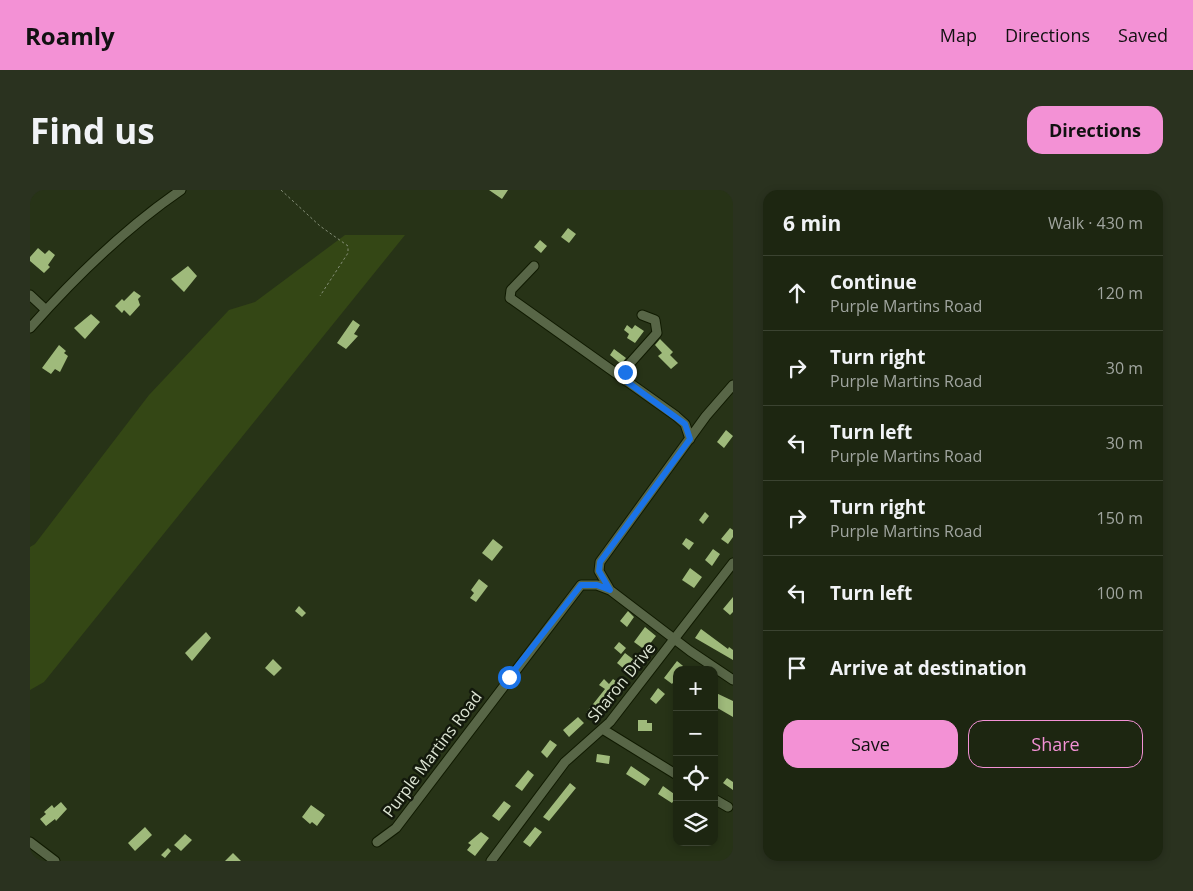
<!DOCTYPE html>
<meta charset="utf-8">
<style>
:root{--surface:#1d2611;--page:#2a321f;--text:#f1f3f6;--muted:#a0a59f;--line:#3b4331;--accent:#f391d5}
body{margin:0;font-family:"Open Sans",sans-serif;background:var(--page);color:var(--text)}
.controls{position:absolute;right:15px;bottom:15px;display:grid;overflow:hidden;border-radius:10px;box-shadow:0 2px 8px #0003}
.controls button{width:45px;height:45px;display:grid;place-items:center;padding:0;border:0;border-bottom:1px solid var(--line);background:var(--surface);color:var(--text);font:25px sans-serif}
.stop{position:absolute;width:15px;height:15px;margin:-11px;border:4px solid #1a73e8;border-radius:50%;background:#fff}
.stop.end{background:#1a73e8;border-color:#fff;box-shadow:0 1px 5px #0008}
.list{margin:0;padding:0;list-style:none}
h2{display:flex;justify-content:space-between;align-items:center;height:65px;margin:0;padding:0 20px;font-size:21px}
h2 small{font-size:16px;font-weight:400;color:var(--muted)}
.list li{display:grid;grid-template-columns:32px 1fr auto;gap:15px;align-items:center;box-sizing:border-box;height:75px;padding:0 20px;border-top:1px solid var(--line)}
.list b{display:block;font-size:19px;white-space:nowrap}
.list p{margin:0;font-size:16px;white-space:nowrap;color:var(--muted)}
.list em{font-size:16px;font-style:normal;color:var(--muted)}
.actions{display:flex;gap:10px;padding:15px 20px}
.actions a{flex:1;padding:11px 0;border:1px solid var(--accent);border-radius:15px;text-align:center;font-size:18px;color:var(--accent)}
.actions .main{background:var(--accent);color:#111}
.icon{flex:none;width:28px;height:28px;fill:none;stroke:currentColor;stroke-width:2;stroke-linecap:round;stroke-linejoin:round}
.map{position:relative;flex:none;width:703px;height:671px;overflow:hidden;border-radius:15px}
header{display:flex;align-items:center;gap:30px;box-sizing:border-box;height:70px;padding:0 25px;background:var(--accent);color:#111}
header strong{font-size:24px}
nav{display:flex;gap:28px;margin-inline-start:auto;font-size:18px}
.intro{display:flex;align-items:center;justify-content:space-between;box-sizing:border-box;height:120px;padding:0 30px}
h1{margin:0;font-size:35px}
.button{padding:12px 22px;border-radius:15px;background:var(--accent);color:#111;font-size:18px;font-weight:700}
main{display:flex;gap:30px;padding:0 30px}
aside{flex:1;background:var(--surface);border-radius:15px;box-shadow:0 2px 8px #0003}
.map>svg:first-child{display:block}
.green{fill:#344715}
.building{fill:#9fba7b}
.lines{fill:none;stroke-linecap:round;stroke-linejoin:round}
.minor-casing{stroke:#101a01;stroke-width:11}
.path{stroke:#858f78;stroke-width:1;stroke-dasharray:2.5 2.5;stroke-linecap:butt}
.minor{stroke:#586647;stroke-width:9}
.route{stroke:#1a73e8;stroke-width:6}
.labels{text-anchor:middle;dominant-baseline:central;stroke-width:5;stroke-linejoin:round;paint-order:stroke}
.street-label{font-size:16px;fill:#dde5d4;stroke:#13190c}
</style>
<header>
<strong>Roamly</strong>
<nav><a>Map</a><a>Directions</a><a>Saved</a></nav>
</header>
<div class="intro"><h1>Find us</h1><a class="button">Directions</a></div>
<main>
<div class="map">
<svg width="703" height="671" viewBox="0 0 703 671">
<rect width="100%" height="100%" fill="#273317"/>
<path class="green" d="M315 45H375L14 492 0 500V357L5 354 119 205 199 120 225 112Z"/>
<path class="building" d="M459 0H478L472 9Z
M538 38 546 44 539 53 531 47Z
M510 50 517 56 511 63 504 57Z
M8 58 15 64 19 60 25 65 18 75 20 77 14 83 0 71V67Z
M158 76 167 86 154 102 141 89Z
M104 101 111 106 108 109 110 115 100 126 94 120 92 123 85 116 92 109 94 111Z
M61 124 70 132 55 149 44 138Z
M323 130 330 135 324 144 328 146 316 159 307 153Z
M597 135 602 139 605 135 614 141 605 153 597 148 599 144 594 140Z
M630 149 643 162 640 165 648 173 641 179 628 166 632 163 625 155Z
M29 155 36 161 34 163 38 166 30 182 25 179 21 184 12 178Z
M584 159 596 168 591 174 580 165Z
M696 240 703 246 694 258 687 252Z
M675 322 679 326 673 334 669 330Z
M700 338 703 340V347L698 354 691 349Z
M656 348 664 353 659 360 652 354Z
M463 349 473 357 462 371 452 363Z
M683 359 690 364 682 376 675 370Z
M660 378 672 387 664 398 652 390Z
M449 389 458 396 446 412 440 408 444 403 441 400Z
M703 407V422L700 425 693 419Z
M269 416 276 423 272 427 265 421Z
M598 421 604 427 597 437 590 431Z
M615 437 626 446 615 460 604 452Z
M671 439 698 459 699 457 703 460V470L665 448Z
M176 442 181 448 162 471 155 463Z
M589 452 596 458 591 464 584 458Z
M595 463 608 473 599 483 587 473Z
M243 469 252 478 244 486 235 478Z
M647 471 658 480H647V488L642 494 634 488Z
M574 489 579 494 583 489 590 494 563 528 556 523 575 499 569 495Z
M628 498 635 504 626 514 620 509Z
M684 502 703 511V527L684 516Z
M548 527 554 533 539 547 533 540Z
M608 530H617V533H622V541H608Z
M520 550 527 555 517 568 511 562Z
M567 564 580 566 579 574 566 572Z
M601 576 620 589 615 596 596 584Z
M498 580 504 585 492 601 485 596Z
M697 588 703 592V600L693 593Z
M540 593 546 598 519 631 513 627Z
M633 596 647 606 642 613 628 604Z
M474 611 481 616 469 631 462 626Z
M31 612 37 619 26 631 25 629 16 636 10 629 16 624 14 622 22 615 24 618Z
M281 615 295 625 287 636 282 632 280 634 272 627Z
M115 637 122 645 105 661 98 653Z
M505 637 512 642 500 657 493 652Z
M451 642 459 648 445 666 437 660 441 655 438 653Z
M155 644 162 650 151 661 144 655Z
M138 658 141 661 135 668 131 665Z
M203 663 211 671H195Z"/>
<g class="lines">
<g class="minor-casing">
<path id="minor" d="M504 76 481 100 480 108 646 226 655 234 660 249
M0 105 16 120
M0 138C46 86 94 39 151 0
M596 191 594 180 627 143 625 130 612 125
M580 400 569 381 570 372 676 226 703 195
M574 540 647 585
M684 609 698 617
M0 652 25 671
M347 652 366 638 551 395H567L580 400 660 461 703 490
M461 671 535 572 580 532 703 373"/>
</g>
<path class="path" d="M251 0 290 36 318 56V63L290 106"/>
<use href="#minor" class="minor"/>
</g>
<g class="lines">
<path class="route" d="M479 487 551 395H567L580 400 569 381 570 372 660 249 655 234 596 191 595 182"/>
</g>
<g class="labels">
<g class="street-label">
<text transform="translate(591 492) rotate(-51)">Sharon Drive</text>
<text transform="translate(402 564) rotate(-53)">Purple Martins Road</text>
</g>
</g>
</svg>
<div class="controls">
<button>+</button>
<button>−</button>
<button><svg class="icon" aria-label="locate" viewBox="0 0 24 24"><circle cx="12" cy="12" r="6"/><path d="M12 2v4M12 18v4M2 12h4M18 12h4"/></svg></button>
<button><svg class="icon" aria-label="layers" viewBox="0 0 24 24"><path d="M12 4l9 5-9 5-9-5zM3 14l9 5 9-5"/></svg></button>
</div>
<div class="stop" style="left:479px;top:487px"></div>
<div class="stop end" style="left:595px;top:182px"></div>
</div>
<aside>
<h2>6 min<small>Walk · 430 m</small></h2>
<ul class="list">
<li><svg class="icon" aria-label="ahead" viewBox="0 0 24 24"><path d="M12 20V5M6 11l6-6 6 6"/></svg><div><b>Continue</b><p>Purple Martins Road</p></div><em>120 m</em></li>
<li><svg class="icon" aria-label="right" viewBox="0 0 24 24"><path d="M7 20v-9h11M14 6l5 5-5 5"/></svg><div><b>Turn right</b><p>Purple Martins Road</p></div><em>30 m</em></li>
<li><svg class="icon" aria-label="left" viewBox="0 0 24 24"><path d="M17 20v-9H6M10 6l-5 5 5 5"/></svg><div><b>Turn left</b><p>Purple Martins Road</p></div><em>30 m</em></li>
<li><svg class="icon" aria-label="right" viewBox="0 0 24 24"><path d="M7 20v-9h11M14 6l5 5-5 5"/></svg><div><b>Turn right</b><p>Purple Martins Road</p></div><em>150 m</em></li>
<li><svg class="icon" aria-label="left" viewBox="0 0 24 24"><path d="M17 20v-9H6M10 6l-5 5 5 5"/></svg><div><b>Turn left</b></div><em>100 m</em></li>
<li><svg class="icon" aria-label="arrive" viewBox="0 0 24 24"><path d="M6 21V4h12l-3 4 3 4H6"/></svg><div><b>Arrive at destination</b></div></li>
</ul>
<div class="actions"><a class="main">Save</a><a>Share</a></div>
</aside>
</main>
